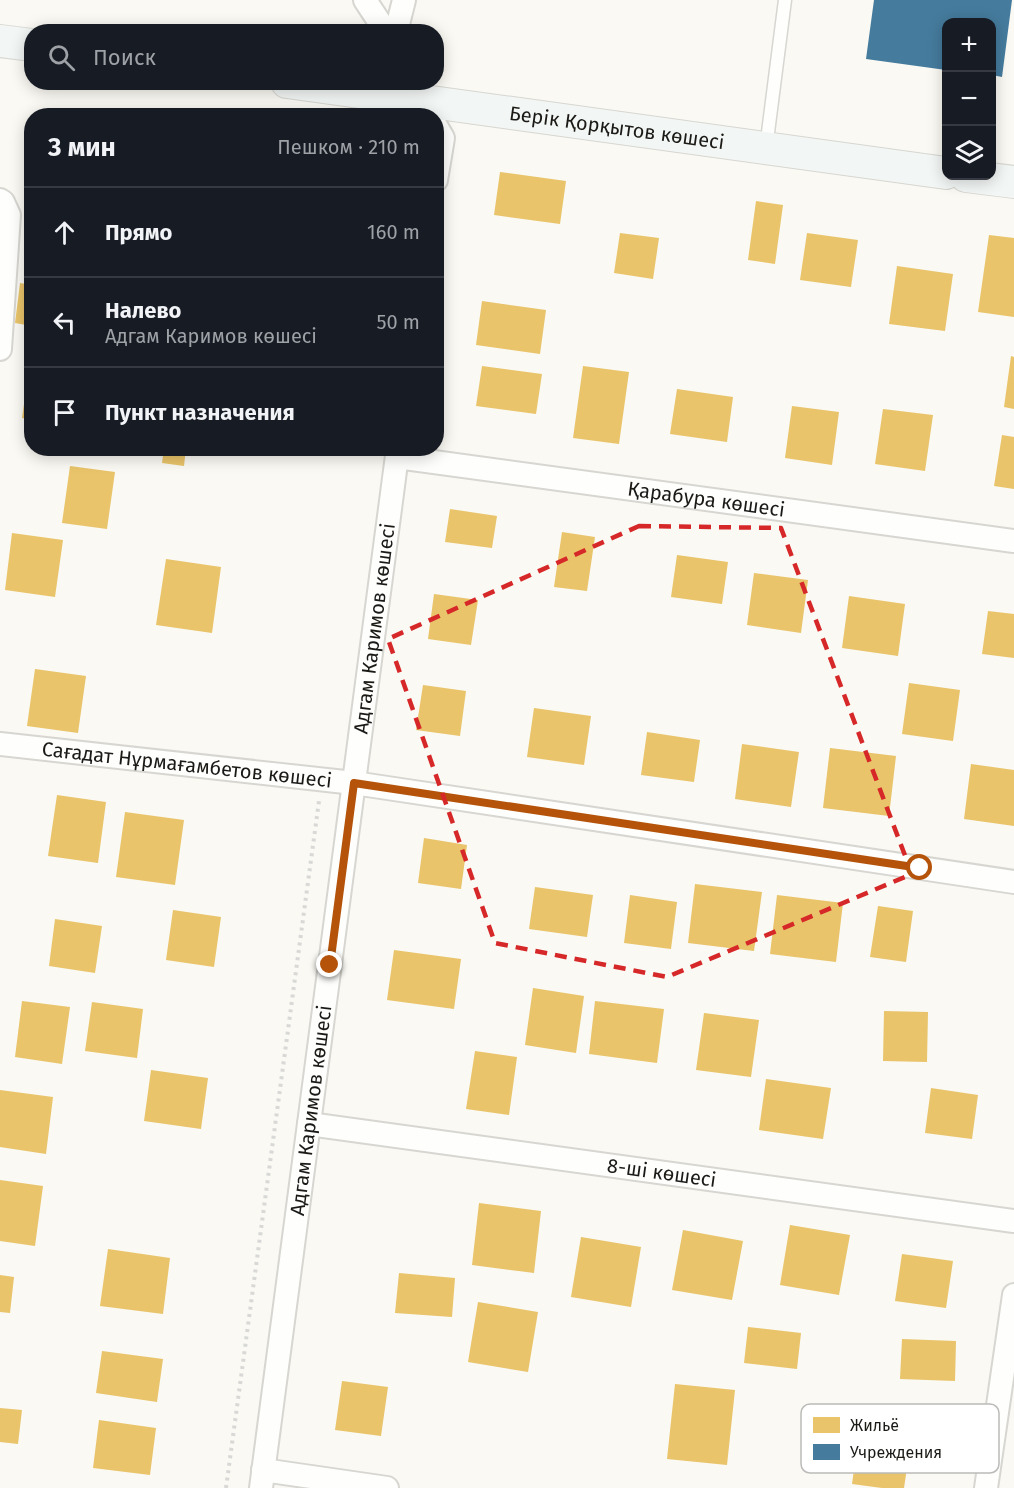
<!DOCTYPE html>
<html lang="ru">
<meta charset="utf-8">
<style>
:root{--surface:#171b24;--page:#20242c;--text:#f1f3f6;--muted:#9ea1a6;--line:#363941}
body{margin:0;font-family:"Fira Sans",sans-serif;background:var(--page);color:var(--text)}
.controls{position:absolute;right:18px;top:18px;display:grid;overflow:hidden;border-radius:12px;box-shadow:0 3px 15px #0003}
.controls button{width:54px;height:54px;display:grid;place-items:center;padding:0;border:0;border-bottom:2px solid var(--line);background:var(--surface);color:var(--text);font:30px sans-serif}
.stop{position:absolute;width:18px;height:18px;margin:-14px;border:4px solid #b45309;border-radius:50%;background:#fff}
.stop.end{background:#b45309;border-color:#fff;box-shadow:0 2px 6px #0008}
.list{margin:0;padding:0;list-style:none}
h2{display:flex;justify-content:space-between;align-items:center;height:78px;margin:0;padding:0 24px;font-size:26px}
h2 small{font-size:20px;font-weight:400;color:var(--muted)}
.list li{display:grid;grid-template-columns:39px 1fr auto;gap:18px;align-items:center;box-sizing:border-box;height:90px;padding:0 24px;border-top:2px solid var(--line)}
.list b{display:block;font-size:22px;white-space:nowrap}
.list p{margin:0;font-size:20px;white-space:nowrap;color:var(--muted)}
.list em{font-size:20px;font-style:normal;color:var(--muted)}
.icon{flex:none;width:33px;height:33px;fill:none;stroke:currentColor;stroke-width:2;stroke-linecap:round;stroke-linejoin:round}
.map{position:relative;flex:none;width:1014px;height:1488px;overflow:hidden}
.search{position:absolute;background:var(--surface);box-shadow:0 3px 15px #0003;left:24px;top:24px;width:420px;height:66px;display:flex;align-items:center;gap:15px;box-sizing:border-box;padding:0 21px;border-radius:24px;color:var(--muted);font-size:22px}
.panel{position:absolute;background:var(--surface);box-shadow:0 3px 15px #0003;left:24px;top:108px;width:420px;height:348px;border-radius:24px}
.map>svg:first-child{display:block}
.homes{fill:#e9c46a}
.public{fill:#457b9d}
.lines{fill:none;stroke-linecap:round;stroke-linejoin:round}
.lane-casing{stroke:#d7d6d1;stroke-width:15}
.street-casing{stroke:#d7d6d1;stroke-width:26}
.secondary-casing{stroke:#d7d6d1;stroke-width:34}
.path{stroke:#d8d8d6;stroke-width:4;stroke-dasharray:3 4.5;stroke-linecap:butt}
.lane{stroke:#fefefd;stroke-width:12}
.street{stroke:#fefefd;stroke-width:22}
.secondary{stroke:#f2f6f4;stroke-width:32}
.route{stroke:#b45309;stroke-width:8}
.marked{fill:none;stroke:#d62828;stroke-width:4.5;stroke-dasharray:12 8;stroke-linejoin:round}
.labels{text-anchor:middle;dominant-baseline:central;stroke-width:6;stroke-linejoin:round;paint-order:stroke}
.street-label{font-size:20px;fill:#1b1a16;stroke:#fff}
.key{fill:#fff;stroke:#bbbab9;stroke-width:1.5}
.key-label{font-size:16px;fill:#1b1a16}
</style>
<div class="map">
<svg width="1014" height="1488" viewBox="0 0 1014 1488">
<rect width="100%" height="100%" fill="#faf9f3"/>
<path class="homes" d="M500 172 566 181 560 224 494 215Z
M756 201 783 205 775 264 748 260Z
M620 233 659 238 653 279 614 273Z
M807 233 858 240 851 287 800 280Z
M989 235 1014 238V317L978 312Z
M897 266 953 274 945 331 889 324Z
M20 283 32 285V326L15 323Z
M482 301 546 310 540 354 476 345Z
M1011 356 1014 357V409L1004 407Z
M482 366 542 374 536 414 476 406Z
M583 366 629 372 619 444 573 438Z
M27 383 32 384V420L22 418Z
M677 389 733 397 727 442 670 434Z
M792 406 839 412 832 465 785 458Z
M883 409 933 415 925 471 875 464Z
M1002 435 1014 437V489L994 486Z
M164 448H186L184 466 162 463Z
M70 466 115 472 107 529 62 523Z
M450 509 497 516 492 548 445 542Z
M562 532 595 537 587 591 554 587Z
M12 533 63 540 55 597 5 590Z
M677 555 728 562 722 604 671 597Z
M166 559 221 567 212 633 156 625Z
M754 573 808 580 801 633 747 625Z
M434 594 478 600 471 645 428 639Z
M849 596 905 604 898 656 842 648Z
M988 611 1014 614V658L982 654Z
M35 669 86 676 78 733 27 726Z
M909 683 960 690 953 741 902 734Z
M423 685 466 691 460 736 416 730Z
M534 708 591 716 584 765 527 757Z
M647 732 700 740 694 782 641 775Z
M742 744 799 752 791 807 735 799Z
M830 748 896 756 889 816 823 808Z
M971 764 1014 770V826L964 819Z
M57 795 106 802 98 863 48 856Z
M125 812 184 820 175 885 116 877Z
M424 838 467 845 461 889 418 883Z
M695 884 762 892 754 951 688 943Z
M535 887 593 895 587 937 529 929Z
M630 895 677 902 671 949 624 943Z
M777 895 843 903 836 962 770 954Z
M878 906 913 911 906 962 870 957Z
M173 910 221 917 214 967 166 960Z
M55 919 102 926 95 973 49 966Z
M394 950 461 959 454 1009 387 1000Z
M533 988 584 996 576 1053 525 1045Z
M22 1001 70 1007 62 1064 15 1057Z
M595 1001 664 1009 657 1063 589 1054Z
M92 1002 143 1009 137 1058 85 1051Z
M884 1011 928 1012 927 1062 883 1061Z
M704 1013 759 1020 751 1077 696 1070Z
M475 1051 517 1057 509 1115 466 1109Z
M151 1070 208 1078 201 1129 144 1121Z
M766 1079 831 1088 823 1139 759 1130Z
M931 1088 978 1095 972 1139 925 1133Z
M0 1090 53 1097 46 1154 0 1147Z
M0 1180 43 1186 35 1246 0 1241Z
M479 1203 541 1211 534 1273 472 1265Z
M790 1225 850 1235 839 1295 780 1285Z
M683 1230 743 1241 732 1300 672 1290Z
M581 1237 641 1247 631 1307 571 1297Z
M108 1249 170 1258 163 1314 100 1306Z
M902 1254 953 1261 946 1308 895 1301Z
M399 1273 455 1278 452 1317 395 1313Z
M0 1275 14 1277 10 1313 0 1312Z
M478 1302 538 1312 528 1372 468 1362Z
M748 1327 801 1333 797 1369 744 1363Z
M902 1339 956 1341 955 1381 900 1379Z
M102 1351 163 1359 157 1402 96 1393Z
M342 1381 388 1387 381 1436 335 1430Z
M675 1384 735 1390 727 1465 667 1459Z
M0 1408 22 1410 18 1444 0 1442Z
M99 1420 156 1428 150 1475 93 1468Z
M859 1433 911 1441 904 1488H882L852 1484Z"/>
<path class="public" d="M874 0H1012L1002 77 992 75V22H946V70L866 59Z"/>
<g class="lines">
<g class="lane-casing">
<path id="lane" d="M766 148 785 0"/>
</g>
<g class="street-casing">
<g id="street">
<path d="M365 0 386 32"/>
<path d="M396 32 404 0"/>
<path d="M436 126 443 138 436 180"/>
<path d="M0 200 3 202 9 215 0 349"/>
<path id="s1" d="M397 457 1014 541"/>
<path id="s2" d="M0 744 354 783 1014 882"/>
<path id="s3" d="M309 1124 1014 1221"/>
<path d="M263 1470 387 1488"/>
<path id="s4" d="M261 1488 398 448"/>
<path d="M986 1488 1014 1295"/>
</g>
</g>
<g class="secondary-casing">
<g id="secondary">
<path d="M0 41 32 45"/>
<path id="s5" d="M287 82 946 173"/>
<path d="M966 176 1014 182"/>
</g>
</g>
<path class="path" d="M226 1488 319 801"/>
<use href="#lane" class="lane"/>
<use href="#street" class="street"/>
<use href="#secondary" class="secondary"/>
</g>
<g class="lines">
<path class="route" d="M330 965 354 783 920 868"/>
</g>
<path class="marked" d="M639 526 781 528 912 874 667 977 495 943 388 639Z"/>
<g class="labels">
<g class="street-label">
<text stroke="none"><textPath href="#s5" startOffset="333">Берік Қорқытов көшесі</textPath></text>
<text stroke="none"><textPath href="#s1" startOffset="312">Қарабура көшесі</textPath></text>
<text stroke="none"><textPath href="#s4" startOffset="867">Адгам Каримов көшесі</textPath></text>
<text stroke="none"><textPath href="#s2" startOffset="188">Сағадат Нұрмағамбетов көшесі</textPath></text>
<text stroke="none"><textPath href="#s4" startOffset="381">Адгам Каримов көшесі</textPath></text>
<text stroke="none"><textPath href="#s3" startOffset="356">8-шi көшесi</textPath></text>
</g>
</g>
<rect x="801" y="1404" width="198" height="69" rx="9" class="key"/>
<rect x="813" y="1417" width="27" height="16" fill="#e9c46a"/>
<rect x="813" y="1444" width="27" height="16" fill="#457b9d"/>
<g class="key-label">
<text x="850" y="1431">Жильё</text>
<text x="850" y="1458">Учреждения</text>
</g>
</svg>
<div class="controls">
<button>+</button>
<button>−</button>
<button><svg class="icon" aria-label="layers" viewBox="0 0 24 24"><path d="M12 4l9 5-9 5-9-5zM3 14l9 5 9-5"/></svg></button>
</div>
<div class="stop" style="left:920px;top:868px"></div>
<div class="stop end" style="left:330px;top:965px"></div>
<div class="search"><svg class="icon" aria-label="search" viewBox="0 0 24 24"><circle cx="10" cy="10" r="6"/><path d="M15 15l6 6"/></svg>Поиск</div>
<section class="panel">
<h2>3 мин<small>Пешком · 210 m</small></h2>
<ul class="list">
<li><svg class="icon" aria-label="ahead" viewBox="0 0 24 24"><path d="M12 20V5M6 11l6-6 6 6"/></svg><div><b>Прямо</b></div><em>160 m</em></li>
<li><svg class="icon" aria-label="left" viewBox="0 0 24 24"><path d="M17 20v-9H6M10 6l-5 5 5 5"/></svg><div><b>Налево</b><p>Адгам Каримов көшесі</p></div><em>50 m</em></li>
<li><svg class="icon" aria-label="arrive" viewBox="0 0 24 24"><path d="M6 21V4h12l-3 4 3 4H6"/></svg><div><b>Пункт назначения</b></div></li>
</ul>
</section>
</div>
